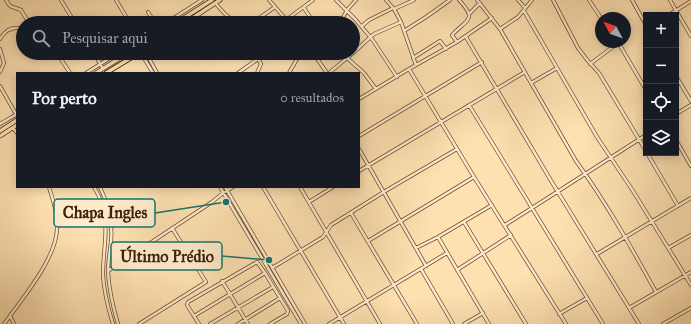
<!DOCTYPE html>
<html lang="pt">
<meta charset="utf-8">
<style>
:root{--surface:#171b24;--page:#242831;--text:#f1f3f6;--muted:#9ea1a6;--line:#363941}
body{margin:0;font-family:"IM FELL Great Primer",serif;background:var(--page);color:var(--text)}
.controls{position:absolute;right:12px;top:12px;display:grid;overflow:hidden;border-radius:0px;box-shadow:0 2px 10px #0003}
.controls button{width:36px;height:36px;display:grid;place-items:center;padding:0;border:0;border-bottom:1px solid var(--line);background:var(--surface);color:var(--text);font:20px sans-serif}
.compass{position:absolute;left:595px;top:12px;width:36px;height:36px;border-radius:50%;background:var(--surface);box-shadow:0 2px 10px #0003;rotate:311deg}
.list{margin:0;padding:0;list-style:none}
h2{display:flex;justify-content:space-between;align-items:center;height:52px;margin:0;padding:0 16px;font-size:17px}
h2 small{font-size:13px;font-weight:400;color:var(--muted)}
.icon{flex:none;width:22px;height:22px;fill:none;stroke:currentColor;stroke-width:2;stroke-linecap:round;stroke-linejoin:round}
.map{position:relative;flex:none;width:691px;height:324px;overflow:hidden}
.search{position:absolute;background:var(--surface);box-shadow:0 2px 10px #0003;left:16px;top:16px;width:344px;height:44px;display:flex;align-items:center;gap:10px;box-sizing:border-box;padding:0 14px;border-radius:22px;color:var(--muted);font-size:15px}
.panel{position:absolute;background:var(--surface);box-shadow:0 2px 10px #0003;left:16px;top:72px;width:344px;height:116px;border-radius:0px}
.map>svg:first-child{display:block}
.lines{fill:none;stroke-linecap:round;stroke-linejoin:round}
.street-casing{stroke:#6d5133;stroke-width:4}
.primary-casing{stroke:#3d2109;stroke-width:5}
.street{stroke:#feebcc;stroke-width:2.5}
.primary{stroke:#fee0b1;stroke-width:3.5}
.leader{fill:none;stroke:#0f766e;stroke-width:1.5}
.callout-dot{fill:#0f766e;stroke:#feebcc;stroke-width:1.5}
.callout{fill:#feebcc;stroke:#0f766e;stroke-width:1.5}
.callout-label{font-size:16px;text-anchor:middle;font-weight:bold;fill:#3d2109}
</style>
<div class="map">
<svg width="691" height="324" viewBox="0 0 691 324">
<rect width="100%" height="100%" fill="#fee0b1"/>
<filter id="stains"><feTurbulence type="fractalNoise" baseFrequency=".005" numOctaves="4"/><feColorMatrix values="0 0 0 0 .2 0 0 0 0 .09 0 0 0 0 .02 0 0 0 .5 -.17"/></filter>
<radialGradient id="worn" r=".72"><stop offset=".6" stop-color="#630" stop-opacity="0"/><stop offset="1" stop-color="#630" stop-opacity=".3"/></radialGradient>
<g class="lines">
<g class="street-casing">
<path id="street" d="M6 0 10 6 21 10 29 23
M61 0 75 23
M116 0 130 23
M269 0 289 23
M336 0 355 19 372 39 397 77
M386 0 394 9 401 22 416 65
M477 0 500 29 576 161C606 202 631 247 656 292
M518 0 525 8
M553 0 578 48 588 61 599 73 646 151
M589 0 601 18
M632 0 646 25
M670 0 691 36
M215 3 225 14 236 23
M304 8 314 23
M394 9 414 0
M524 11 597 137 633 191 691 285
M148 12 155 23
M470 13 480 3
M669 15 691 1
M286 20 313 0
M166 23 202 0
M252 23 275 7
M340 23 347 10 356 0
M362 26 369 20 393 8
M500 29 518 17 532 0
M404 31 426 17 450 0
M466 37 553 184 639 324
M0 39C4 32 9 27 18 28
M457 42 452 35C467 19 478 20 459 0
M618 42 646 90
M0 49 4 63 0 72
M57 53 70 73
M94 53 103 69
M141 53 153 73
M146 53 157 73
M255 53 261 64 257 73
M313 53 327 73
M353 53 374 34 401 22
M347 58 364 73 376 89
M413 58 440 41 446 49
M590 64 618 43
M409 69 474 177 566 324
M86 73 118 53
M238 73 258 59 265 53
M289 73 297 59 304 53
M329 73 353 53
M676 76 691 101
M531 83 557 68
M0 86 17 116
M359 99 409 69 457 42 492 18
M469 105 603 324
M676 114 691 105
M0 124 17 114
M13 128 17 133
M359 136 482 62
M676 140 691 166
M359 149 426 266
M647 153 678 206
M359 171 525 72
M94 187C113 218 103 242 103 275 104 292 108 308 113 324
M100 187C108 204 113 221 111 241 110 251 108 262 108 272 109 290 113 307 118 324
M220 187 301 324
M225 187 305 324
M263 187 344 324
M300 187 380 324
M309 202 333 187
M351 213 417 324
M464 222 526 324
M505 225 532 208 646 135
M438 237 489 324
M368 241 474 177
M416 248 438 237 492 205
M668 248 691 235
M597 254 691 198
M272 268 323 237 331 225 387 190 457 149
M421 269 453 324
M457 270 511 235
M108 271 212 202 223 193 233 187
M222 281 248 324
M629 308 691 272
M559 314 587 298
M10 316 14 324
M194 316 265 273
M4 324C22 299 56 259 57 229 58 215 53 200 49 187
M139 324 206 282 172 228
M199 324 187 305 188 302 257 262 265 273 288 311 287 314 270 324
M210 324 273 287
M238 324 280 298
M329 324 447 253
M464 324 483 313
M663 324 691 308"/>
</g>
<g class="primary-casing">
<path id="primary" d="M176 23 212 0
M185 23 220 0
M96 73 128 53
M106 73 139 53
M0 131 17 120
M0 136 17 125"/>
</g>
<use href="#street" class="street"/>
<use href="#primary" class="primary"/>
</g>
<path class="leader" d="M226 202L155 213M269 260L222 256"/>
<g class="callout-dot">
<circle cx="226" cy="202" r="4"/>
<circle cx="269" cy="260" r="4"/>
</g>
<g class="callout">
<rect x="54" y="199" width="101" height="28" rx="4"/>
<rect x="111" y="242" width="111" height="28" rx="4"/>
</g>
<g class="callout-label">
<text x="105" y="218">Chapa Ingles</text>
<text x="167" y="262">Último Prédio</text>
</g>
<rect width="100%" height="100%" filter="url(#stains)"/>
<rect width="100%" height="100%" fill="url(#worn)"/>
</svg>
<div class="controls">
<button>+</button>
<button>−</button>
<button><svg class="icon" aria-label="locate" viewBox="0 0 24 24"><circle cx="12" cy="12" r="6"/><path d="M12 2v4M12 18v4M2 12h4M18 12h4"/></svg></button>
<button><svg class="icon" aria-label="layers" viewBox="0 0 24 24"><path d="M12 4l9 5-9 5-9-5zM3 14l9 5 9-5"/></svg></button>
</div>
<svg class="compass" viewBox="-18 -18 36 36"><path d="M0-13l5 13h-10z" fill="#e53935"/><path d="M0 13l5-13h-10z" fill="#9ea1a6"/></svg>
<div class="search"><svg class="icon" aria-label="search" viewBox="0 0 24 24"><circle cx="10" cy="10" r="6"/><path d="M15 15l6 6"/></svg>Pesquisar aqui</div>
<section class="panel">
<h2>Por perto<small>0 resultados</small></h2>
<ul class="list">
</ul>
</section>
</div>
